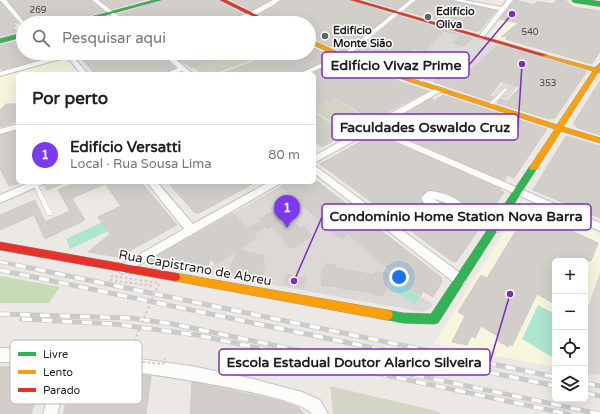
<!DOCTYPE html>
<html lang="pt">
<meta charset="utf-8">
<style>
:root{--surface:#fff;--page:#f6f6f6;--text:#202124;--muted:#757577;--line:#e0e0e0;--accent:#7c3aed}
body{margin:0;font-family:"Varela Round",sans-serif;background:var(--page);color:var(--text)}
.controls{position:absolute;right:12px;bottom:12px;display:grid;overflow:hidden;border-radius:6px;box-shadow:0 4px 16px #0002}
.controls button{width:36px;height:36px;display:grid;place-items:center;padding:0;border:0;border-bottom:1px solid var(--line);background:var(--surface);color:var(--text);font:20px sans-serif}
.you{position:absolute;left:399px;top:277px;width:14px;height:14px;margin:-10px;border:3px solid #fff;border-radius:50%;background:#1a73e8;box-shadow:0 0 0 6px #1a73e833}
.badge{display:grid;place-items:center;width:26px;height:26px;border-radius:50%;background:var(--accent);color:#fff;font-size:13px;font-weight:700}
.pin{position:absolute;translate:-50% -33px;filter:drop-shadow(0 1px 2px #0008)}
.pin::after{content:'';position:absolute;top:21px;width:14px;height:12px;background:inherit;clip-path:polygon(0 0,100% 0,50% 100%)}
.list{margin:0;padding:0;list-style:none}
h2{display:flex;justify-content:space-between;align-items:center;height:52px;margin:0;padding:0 16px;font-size:17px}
h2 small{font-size:13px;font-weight:400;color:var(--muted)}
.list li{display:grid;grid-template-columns:26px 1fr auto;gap:12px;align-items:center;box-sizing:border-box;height:60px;padding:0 16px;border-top:1px solid var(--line)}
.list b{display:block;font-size:15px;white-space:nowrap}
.list p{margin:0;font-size:13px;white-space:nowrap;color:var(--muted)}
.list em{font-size:13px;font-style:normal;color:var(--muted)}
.icon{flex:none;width:22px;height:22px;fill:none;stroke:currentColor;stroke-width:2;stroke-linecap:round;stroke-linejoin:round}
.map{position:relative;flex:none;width:600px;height:414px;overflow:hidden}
.search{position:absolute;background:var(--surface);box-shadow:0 4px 16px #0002;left:16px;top:16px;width:300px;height:44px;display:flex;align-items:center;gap:10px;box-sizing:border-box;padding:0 14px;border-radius:22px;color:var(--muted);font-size:15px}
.panel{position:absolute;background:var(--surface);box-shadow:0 4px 16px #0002;left:16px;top:72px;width:300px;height:112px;border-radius:6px}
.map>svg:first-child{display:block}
.residential{fill:#dbd8d6}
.education{fill:#f6f5de}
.construction{fill:#d5d5c5}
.forest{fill:#c5dcb7}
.pitch{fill:#ade6ce}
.parking{fill:#dcdbd9}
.building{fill:#d2cfcb;stroke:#cfcbc6}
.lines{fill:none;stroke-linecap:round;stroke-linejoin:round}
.lane-casing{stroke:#c4c3c1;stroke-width:1}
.street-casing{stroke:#c4c3c1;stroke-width:2}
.fast-casing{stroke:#93957c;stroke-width:1}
.slow-casing{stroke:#93957c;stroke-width:1}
.jam-casing{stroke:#93957c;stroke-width:1}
.lane{fill:#fcfcfb;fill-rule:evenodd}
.street{fill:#fcfcfb;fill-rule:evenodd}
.fast{fill:#30b455;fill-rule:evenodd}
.slow{fill:#ff9f0a;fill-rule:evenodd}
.jam{fill:#e5322d;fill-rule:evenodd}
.rail-far1-casing{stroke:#cacac9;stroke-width:4}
.rail-casing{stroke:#cacac9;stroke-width:5}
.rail-far1{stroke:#fff;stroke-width:2.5;stroke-dasharray:8;stroke-linecap:butt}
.rail{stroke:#fff;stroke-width:3.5;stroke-dasharray:10;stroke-linecap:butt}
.fast-bridge-casing{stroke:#c39aa5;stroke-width:6;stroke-linecap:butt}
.path-bridge{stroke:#d7c7c4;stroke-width:2;stroke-dasharray:2.5 2.5;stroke-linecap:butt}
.fast-bridge{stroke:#30b455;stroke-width:5}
.poi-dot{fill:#656463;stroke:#fff;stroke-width:1.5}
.labels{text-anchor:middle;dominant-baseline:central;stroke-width:3;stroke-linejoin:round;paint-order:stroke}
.far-number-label{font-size:9px;fill:#4b4a4a}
.far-poi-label{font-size:11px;font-weight:bold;fill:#1d1d1d;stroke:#fff;text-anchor:start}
.street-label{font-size:13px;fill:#1d1d1d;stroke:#fff}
.key{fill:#fff;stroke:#bbb;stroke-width:1}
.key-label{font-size:11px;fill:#1d1d1d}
.leader{fill:none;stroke:#7b2cbf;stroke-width:1.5}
.callout-dot{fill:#7b2cbf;stroke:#fff;stroke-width:1.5}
.callout{fill:#fff;stroke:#7b2cbf;stroke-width:1.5}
.callout-label{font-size:14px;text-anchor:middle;font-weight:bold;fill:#1d1d1d}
</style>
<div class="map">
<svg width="600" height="414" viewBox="0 0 600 414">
<rect width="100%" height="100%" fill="#ece9e4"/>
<path class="residential" d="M427 24 462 34 454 43 464 46 461 50 453 48 442 61 400 49Z
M281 186 342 239 367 221 358 243 395 274 393 279 433 304 431 308 423 312 205 273 207 269 257 238 233 213Z
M600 272V375L585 373V315Z"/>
<path class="education" d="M504 17 543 26 522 46 488 37Z
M64 58 80 74H18V121L0 127V77Z
M523 201 600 234V272L585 315V261H555V367L434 344Z"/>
<path class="construction" d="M237 53H248L258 58 214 74H201L194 68Z
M336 99 372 121 348 133 314 111V109Z
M330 386 436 411 442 414H333Z"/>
<path class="forest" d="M0 276 60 287 49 303H0Z"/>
<path class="pitch" d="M102 222 108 231 70 249 66 239Z
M397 281 420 296 415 304 390 289Z
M538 305 555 314V349L552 357 522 339Z"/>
<path class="parking" d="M472 37 499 45 473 70 449 63 434 82 392 69 409 52 442 61 453 48 461 50Z
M503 82 517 86 507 100 499 98 495 101 490 99Z"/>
<path class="building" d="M8 0H91L104 11 66 23H26Z
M100 0H144L112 9Z
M164 0H217L242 14 219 23H153L152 21 144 23H129L119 14Z
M231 0H270L251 10Z
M281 0H348L391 14 344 52 309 37V23H275L260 14Z
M366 0H408L397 9Z
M417 0H451L496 11 478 32 405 11Z
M515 0 535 5 536 2H539L555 4 556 0H558L567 1 573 7 600 11V51L592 64 505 39 508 36 501 37 518 23 500 19Z
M0 2 18 23H13L16 26 13 27 17 32 0 36Z
M110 16 119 23H87Z
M399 16 473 38 464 46 453 43 460 35 444 31 424 51 413 48 392 69 351 55Z
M23 40V55L31 53 58 54 2 70 0 67V61H2L0 58V45Z
M498 45 587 71 555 118 549 119 497 103 500 99 508 101 520 87 501 81 490 96 494 97 490 101 434 82 449 63 472 69Z
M309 46 333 57 297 74H220L276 53H309Z
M76 53H160L175 68 163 74H95Z
M170 53H232V54L192 68 186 64H184Z
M341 60 355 66 428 91 373 120 336 98 314 108V74H311Z
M600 81V135L576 127 573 124Z
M443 95 547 129 514 178 507 175 505 181 390 131 387 124 393 121 416 130H420L421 127 399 117 432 98 434 101Z
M6 104H18V121L0 127V110Z
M314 113 339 129 346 134 322 147 314 140Z
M16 131 18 135V182L22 183 9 186 0 168V135Z
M371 136H379L501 189 500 190 504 192 486 219 465 209 461 201 446 193 430 190 420 197 425 207 446 218H460L479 229 456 262H453L320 164Z
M566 136 600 146V218L533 190Z
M46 182H66L47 190 44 185Z
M77 182H141L177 225 118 257 88 252 110 234 98 217 121 206 105 184 72 198 85 220 45 239 34 215 0 230V215L35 200 45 222 70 211 58 190Z
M177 182H256L199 213H195L170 185Z
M288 182H318L441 277 442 282 433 297 423 291 421 296 388 276 385 291 382 296 373 294V293L322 285 321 274 326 264 335 265V268L374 275 375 272 394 274 348 234 342 239 302 205 290 213 292 215 288 217 301 229 304 227 312 236 294 248 293 246 289 248 283 242 286 241 272 226 268 229 266 226 253 234 257 238 215 264 211 259 205 273 146 262 233 213 248 229 262 221 259 219 296 200 281 186Z
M528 211 598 243 591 261H555V304L537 294 512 346 510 344 508 347 497 340 499 337 481 326 475 338 471 336 467 345 452 342 465 316 458 312 481 275 487 278Z
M238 250 264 256 262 268H265L261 278 229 272Z
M286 275 305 278 303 288 284 284Z
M44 364 46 368 31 414H0V367Z
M80 366 151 376 146 414H63L75 369Z
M192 382 273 399 298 407 304 414H190Z"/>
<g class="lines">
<g class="lane-casing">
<path id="lane" d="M427 69 429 70V73L421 83 418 82 425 73V71L422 72 413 81 410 80 420 70Z
M505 88 508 89 492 105H490V103Z
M390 116H392L420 128 419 129H417L390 118Z
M35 182 37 184 53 214 52 215H48L47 214 33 184Z"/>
</g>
<g class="street-casing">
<path id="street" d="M0 0H6L25 23H23V26Z
M92 0H98L128 23H121Z
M273 0H280C265 12 240 23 220 23L249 13Z
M410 0H416L347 56 307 74H298L343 54Z
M452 0H463L502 7 507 0H513L483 38 481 39 478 37 499 10Z
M161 53H168L193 74H186L182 71 173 74H164L178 68Z
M64 54 74 58 88 74H81L70 60 64 58 0 76V72Z
M438 87 445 89 378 128 600 223V231L372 131 314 163V156Z
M18 124V129L0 134V129Z
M314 165 464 276 466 280 464 284 460 285 456 284 314 173Z
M31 182H45L43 184 0 203V195Z
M147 182H157L193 224 269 182H281L279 184 123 274 119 272 117 269 119 266 184 229Z
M430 191C440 192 464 198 464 210L498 226 499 229 498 232C488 235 469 221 460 217 456 216 452 218 447 217L426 206 421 198 427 192ZM432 198 446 203 454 209 452 210Z
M0 348 67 349 191 366 249 378 302 392 320 400 328 414H312C298 392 107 368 72 363L57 414H43L58 363 0 362Z"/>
</g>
<g class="fast-casing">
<path id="fast" d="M154 0H161L77 23H68Z
M23 33V37L0 43V39Z
M533 165 537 168 438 323 434 324 403 323 383 319 381 315 383 311 387 310 403 313 431 314 530 166Z"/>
</g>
<g class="slow-casing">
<path id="slow" d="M309 39 360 62 557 125 593 71 542 56V54L595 68 600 63V73L598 72 563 127 600 138V143L561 131 536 170H530L529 168 555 129 356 64 309 43Z
M175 273 387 310 391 311 393 315 391 319 387 320 175 281 171 280 170 277 171 274Z"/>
</g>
<g class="jam-casing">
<path id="jam" d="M220 0H226L273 23H266Z
M351 0H358L547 55 542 56Z
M0 242 175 273 179 274 180 277 179 280 175 281 0 250Z"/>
</g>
<use href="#lane" class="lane"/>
<use href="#street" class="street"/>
<use href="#fast" class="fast"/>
<use href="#slow" class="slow"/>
<use href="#jam" class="jam"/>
<g class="rail-far1-casing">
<path id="rail-far1" d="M0 262 21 266"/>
</g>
<g class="rail-casing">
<path id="rail" d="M16 265 555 377
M0 270 555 386
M0 314 130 318 173 324 600 414
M22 319 114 324 197 335 568 414
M585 383 600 386
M585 393 600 396"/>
</g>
<use href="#rail-far1" class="rail-far1"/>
<use href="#rail" class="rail"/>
<g class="fast-bridge-casing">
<path id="fast-bridge" d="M574 0 600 4"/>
</g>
<path class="path-bridge" d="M152 286 110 280 112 276 159 283 126 360 163 364 165 358"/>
<use href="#fast-bridge" class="fast-bridge"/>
</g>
<g class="poi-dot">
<circle cx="428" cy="17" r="4"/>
<circle cx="325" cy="36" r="4"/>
</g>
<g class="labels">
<g class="far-number-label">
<text x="38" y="10">269</text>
<text x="530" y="32">540</text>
<text x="548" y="83">353</text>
</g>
<g class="far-poi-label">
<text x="436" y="11">Edifício<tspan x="436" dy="13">Oliva</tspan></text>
<text x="333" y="30">Edifício<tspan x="333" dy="13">Monte Sião</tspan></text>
</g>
<g class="street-label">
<text transform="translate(195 268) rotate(10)">Rua Capistrano de Abreu</text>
</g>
</g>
<rect x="10" y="340" width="132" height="64" rx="6" class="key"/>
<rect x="18" y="352" width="18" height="4" fill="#30b455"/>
<rect x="18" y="370" width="18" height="4" fill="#ff9f0a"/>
<rect x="18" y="388" width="18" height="4" fill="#e5322d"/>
<g class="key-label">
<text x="43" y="358">Livre</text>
<text x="43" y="376">Lento</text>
<text x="43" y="394">Parado</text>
</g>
<path class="leader" d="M512 14L469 65M522 64L518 127M294 281L322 217M510 294L490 362"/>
<g class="callout-dot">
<circle cx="512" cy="14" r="4"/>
<circle cx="522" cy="64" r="4"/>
<circle cx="294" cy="281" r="4"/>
<circle cx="510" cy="294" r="4"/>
</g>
<g class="callout">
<rect x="322" y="52" width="147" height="26" rx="4"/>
<rect x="332" y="114" width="186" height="26" rx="4"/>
<rect x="322" y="204" width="269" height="26" rx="4"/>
<rect x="219" y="349" width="271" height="26" rx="4"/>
</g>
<g class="callout-label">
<text x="396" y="70">Edifício Vivaz Prime</text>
<text x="425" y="132">Faculdades Oswaldo Cruz</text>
<text x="456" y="221">Condomínio Home Station Nova Barra</text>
<text x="354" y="367">Escola Estadual Doutor Alarico Silveira</text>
</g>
</svg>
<div class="controls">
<button>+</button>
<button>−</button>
<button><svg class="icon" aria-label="locate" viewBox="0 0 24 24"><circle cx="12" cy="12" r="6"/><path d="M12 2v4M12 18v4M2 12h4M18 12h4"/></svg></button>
<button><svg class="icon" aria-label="layers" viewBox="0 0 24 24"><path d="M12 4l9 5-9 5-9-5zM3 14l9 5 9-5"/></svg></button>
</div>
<div class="you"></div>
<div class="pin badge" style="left:287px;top:228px">1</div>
<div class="search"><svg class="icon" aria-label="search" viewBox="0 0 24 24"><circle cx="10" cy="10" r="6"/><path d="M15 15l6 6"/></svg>Pesquisar aqui</div>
<section class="panel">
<h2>Por perto<small></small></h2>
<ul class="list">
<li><span class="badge">1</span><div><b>Edifício Versatti</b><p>Local · Rua Sousa Lima</p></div><em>80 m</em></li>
</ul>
</section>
</div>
